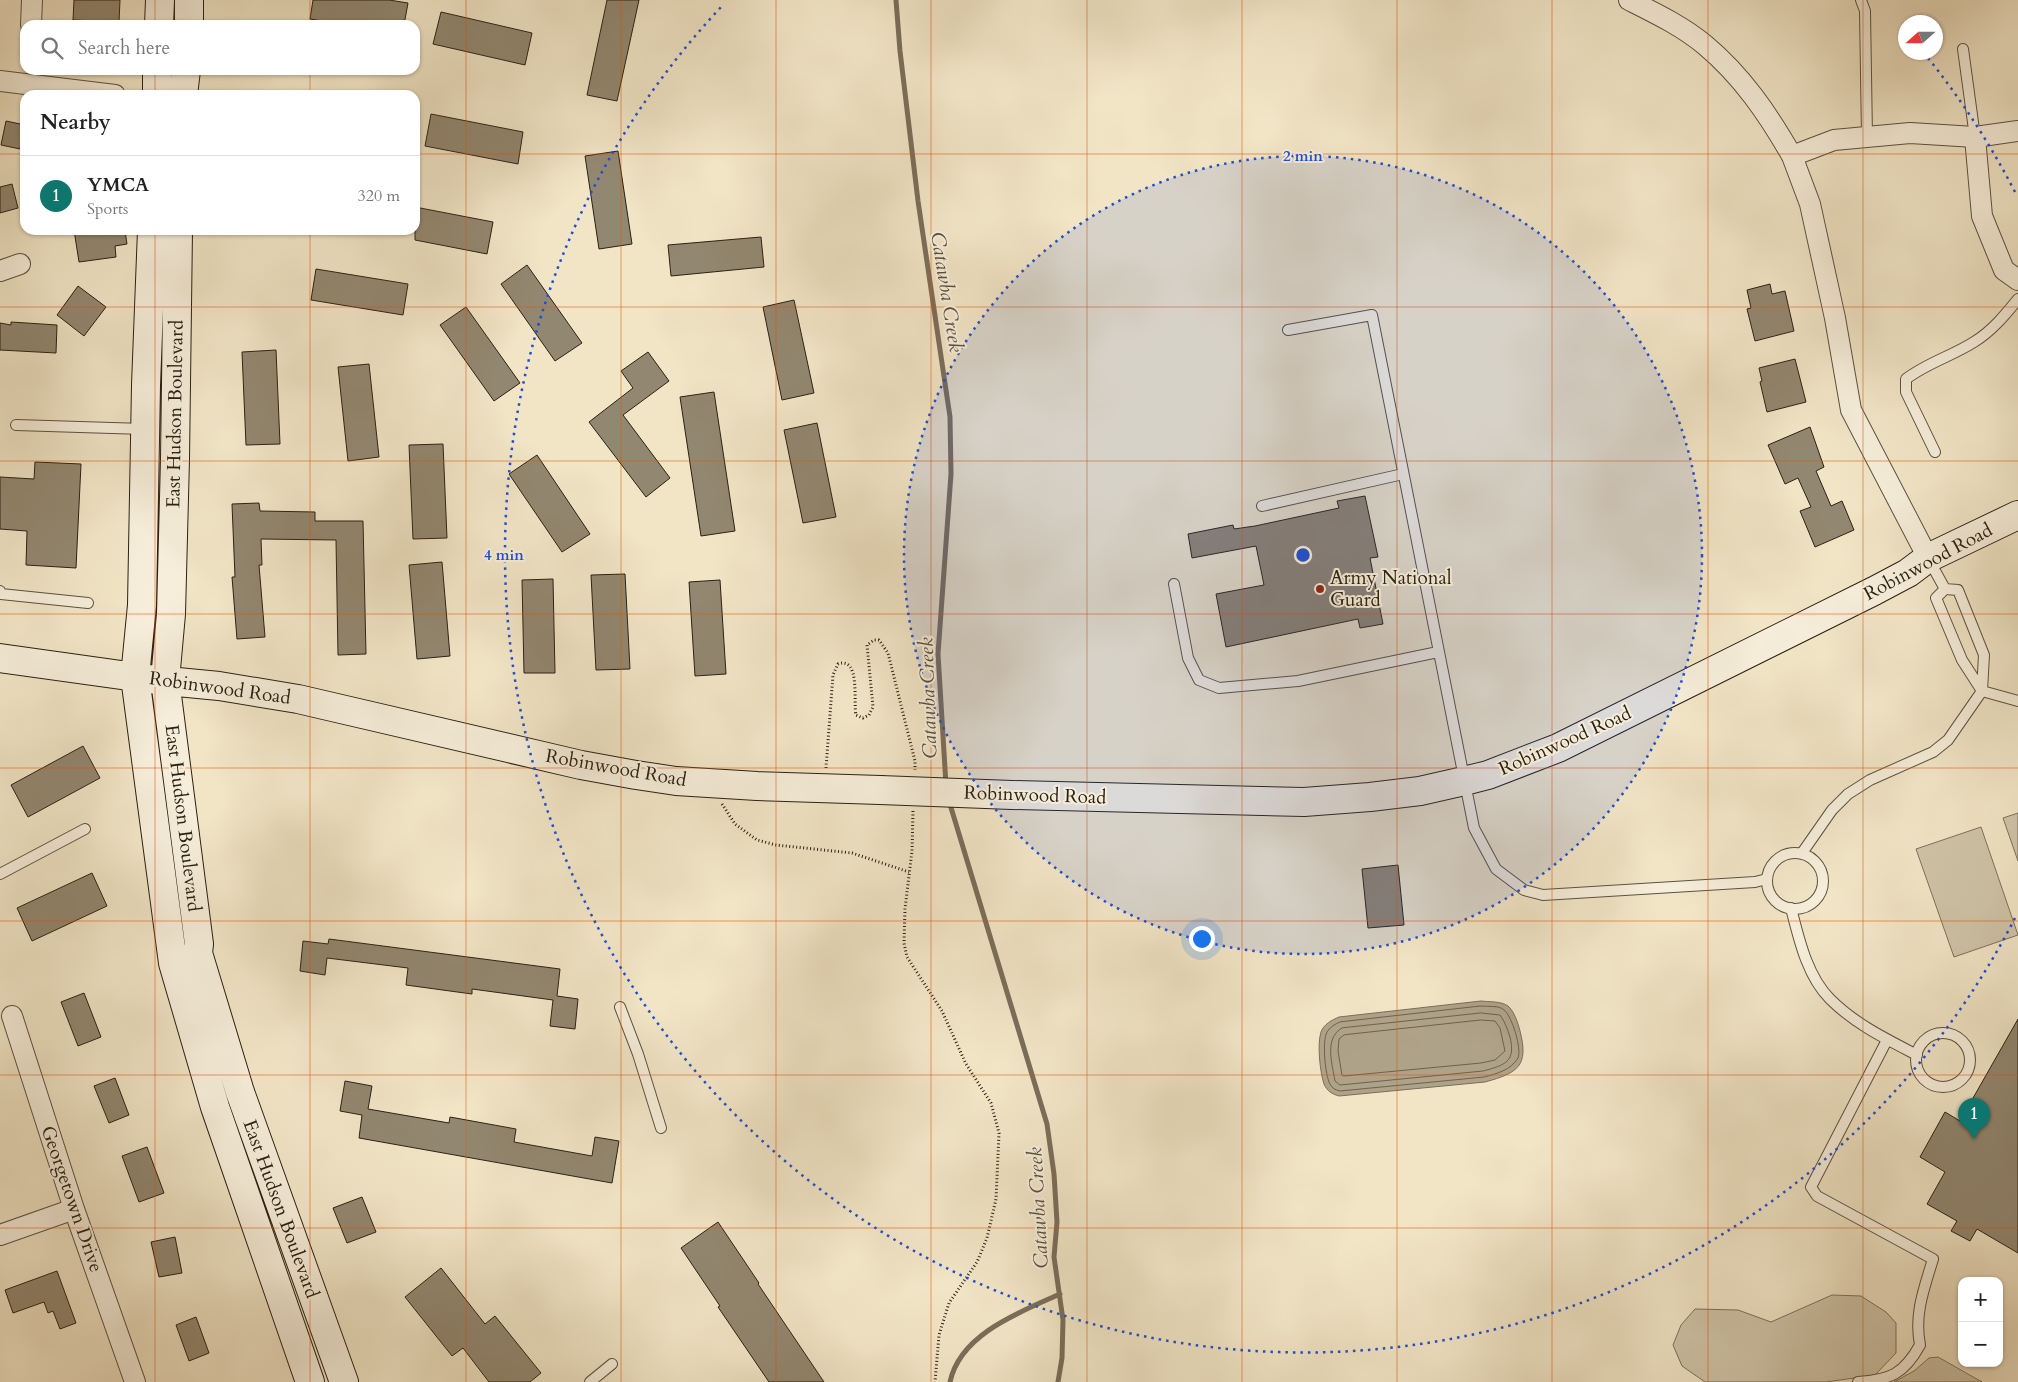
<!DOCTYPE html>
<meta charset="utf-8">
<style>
:root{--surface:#fff;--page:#f2f2f2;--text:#222;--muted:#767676;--line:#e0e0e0;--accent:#0f766e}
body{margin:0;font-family:Cardo,serif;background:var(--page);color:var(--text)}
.controls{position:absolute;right:15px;bottom:15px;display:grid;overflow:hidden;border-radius:10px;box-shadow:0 1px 4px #0004}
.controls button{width:45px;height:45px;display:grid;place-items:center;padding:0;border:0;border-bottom:1px solid var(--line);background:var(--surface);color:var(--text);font:25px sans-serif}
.compass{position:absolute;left:1898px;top:15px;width:45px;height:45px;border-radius:50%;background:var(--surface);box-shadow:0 1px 4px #0004;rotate:249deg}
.you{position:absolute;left:1201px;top:938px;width:18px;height:18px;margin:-12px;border:4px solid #fff;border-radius:50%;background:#1a73e8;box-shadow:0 0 0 8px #1a73e833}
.badge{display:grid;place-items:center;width:32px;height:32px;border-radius:50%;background:var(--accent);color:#fff;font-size:16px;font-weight:700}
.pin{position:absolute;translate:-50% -41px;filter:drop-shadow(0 1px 2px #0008)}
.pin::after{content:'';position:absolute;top:26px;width:18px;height:15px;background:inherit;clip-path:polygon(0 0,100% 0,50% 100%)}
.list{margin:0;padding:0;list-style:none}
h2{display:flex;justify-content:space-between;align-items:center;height:65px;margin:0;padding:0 20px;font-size:21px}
h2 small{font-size:16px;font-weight:400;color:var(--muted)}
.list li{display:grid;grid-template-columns:32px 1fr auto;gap:15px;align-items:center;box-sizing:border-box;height:80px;padding:0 20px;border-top:1px solid var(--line)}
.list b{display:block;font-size:19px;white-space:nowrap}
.list p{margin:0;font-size:16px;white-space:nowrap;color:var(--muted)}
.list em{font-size:16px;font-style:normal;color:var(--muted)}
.icon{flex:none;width:28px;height:28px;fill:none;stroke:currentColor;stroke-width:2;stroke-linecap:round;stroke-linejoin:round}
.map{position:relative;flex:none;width:2018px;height:1382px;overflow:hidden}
.search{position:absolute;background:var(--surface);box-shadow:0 1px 4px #0004;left:20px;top:20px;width:400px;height:55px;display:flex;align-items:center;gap:12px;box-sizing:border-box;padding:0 18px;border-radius:15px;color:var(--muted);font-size:19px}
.panel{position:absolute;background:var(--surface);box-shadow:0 1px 4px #0004;left:20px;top:90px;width:400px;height:145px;border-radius:15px}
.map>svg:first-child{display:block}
.green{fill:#cfc4a8;stroke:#7d725e}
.water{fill:#aea289;stroke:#7a6e5a}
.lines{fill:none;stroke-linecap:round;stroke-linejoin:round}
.shore{stroke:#6c624e;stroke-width:1}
.stream{stroke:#7a6e5a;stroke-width:5}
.building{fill:#928770;stroke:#2b2113}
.service-casing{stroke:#5c5240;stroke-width:12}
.minor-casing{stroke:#5c5240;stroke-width:22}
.secondary-casing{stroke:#2b2113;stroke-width:30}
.path{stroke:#2b2113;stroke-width:3;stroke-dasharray:1 2.5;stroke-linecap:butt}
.service{stroke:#f6eeda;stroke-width:10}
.minor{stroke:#f6eeda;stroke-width:20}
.secondary{stroke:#f6eeda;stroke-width:28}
.secondary-bridge-casing{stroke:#2b2113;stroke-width:30;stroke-linecap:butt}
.secondary-bridge{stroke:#f6eeda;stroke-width:28}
.grid{fill:none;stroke:#df560c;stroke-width:1;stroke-opacity:0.55}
.ring{fill:none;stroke:#1d4ed8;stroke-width:2.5;stroke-dasharray:2.5 5}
.poi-dot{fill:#8f2418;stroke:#f6eeda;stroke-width:2}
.labels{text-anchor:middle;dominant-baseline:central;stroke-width:4;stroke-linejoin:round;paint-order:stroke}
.street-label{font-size:19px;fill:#2b2113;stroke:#f6eeda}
.poi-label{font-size:19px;fill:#2b2113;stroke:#f6eeda;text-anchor:start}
.water-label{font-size:20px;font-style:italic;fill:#594e3c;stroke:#f6eeda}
.centre{fill:#1d4ed8;stroke:#f6eeda;stroke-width:2.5}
.ring-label{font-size:15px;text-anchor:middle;font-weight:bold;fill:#1d4ed8;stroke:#f6eeda;stroke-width:4;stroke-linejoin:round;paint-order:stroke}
</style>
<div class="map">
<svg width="2018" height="1382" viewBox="0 0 2018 1382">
<rect width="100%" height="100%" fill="#f1e5c6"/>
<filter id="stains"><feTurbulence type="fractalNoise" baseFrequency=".004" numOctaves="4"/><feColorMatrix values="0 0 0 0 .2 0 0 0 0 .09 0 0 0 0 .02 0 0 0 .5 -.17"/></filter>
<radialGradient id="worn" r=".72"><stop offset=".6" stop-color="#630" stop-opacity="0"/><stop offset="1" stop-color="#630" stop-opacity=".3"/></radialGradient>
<path class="green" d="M2018 813V861L2003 818Z
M1981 827 2018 935 1954 957 1916 849Z
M1832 1295 1861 1296 1886 1312 1896 1323V1353L1875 1375 1826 1382H1705L1682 1366 1673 1345 1681 1325 1695 1309 1738 1310 1771 1322Z
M1938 1357 1982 1382H1894L1914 1371 1929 1358Z"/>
<path class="water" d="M1481 1001C1489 1002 1501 1001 1508 1006 1514 1011 1518 1023 1520 1031 1529 1066 1518 1073 1485 1082L1339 1096C1332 1094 1327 1091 1324 1084 1320 1072 1317 1044 1321 1032 1324 1024 1332 1020 1339 1017Z"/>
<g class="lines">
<path class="shore" d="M1481 1006C1488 1007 1499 1005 1504 1010 1512 1016 1522 1049 1518 1058 1511 1070 1496 1074 1484 1077L1340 1091C1335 1090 1332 1088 1330 1084 1325 1075 1322 1041 1327 1032 1330 1027 1335 1024 1340 1022Z
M1481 1013 1500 1015C1505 1022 1507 1028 1510 1037 1516 1062 1505 1065 1483 1071L1340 1085 1335 1081C1332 1063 1324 1038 1342 1028Z
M1481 1020 1495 1021 1500 1028 1505 1051 1495 1060 1481 1063 1344 1076 1342 1075 1338 1051 1339 1039 1344 1035Z"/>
<path class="stream" d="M896 0 900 51 918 201 950 417 951 474 938 654 946 785
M949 801 1047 1124 1054 1174 1057 1222 1054 1257 1063 1320 1062 1358 1058 1382
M950 1382C960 1334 1020 1312 1060 1294"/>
</g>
<path class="building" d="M74 0H120L119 22 73 20Z
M313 0H389L408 3 404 25H346L310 19Z
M607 0H639L617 101 587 95Z
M441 12 532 33 525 65 433 44Z
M431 114 523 132 518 164 425 146Z
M6 121 25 125V150L1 145Z
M618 151 632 244 599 249 585 156Z
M12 184 18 208 0 213V187Z
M415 207 493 222 487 254 415 240Z
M74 230H115V232L125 231 127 244 115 246 116 257 79 262Z
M761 237 764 267 671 276 668 245Z
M527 265 582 343 555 361 501 284Z
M316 269 408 284 403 315 311 300Z
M1770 284 1772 294 1785 291 1794 331 1755 341 1747 309 1751 308 1747 290Z
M78 286 106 307 84 336 57 315Z
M794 300 814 393 782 400 763 307Z
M466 307 520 383 494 401 440 325Z
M11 322 57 325 56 353 0 350V323L11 325Z
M276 350 280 444 246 445 242 352Z
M648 352 669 381 623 415 670 478 646 497 589 422 633 388 621 371Z
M1795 359 1806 402 1767 412 1760 382 1762 381 1759 368Z
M369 364 379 457 348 461 338 367Z
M714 392 735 531 701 536 680 397Z
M817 423 836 517 803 523 784 430Z
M1810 427 1824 467 1816 471 1831 506 1842 501 1854 530 1815 547 1800 511 1811 507 1798 478 1785 484 1768 445Z
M443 444 447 538 413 539 409 445Z
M537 455 590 534 562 552 509 474Z
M35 462 81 464 76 568 26 565 27 531 0 529V477L34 479Z
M1365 496 1378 557 1370 558 1383 624 1360 628 1358 619 1226 647 1216 594 1264 585 1256 546 1192 558 1188 534 1233 525 1234 529 1255 526 1339 508 1337 501Z
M259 503 260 511 315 512V521H363L366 654 338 655 336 540 261 539 262 565H259L265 637 237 639 232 577H235L232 504Z
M442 562 450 656 417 659 409 565Z
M625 574 630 669 596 670 591 575Z
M553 579 555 673H524L522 580Z
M720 580 726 674 695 676 689 582Z
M83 746 100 778 28 817 11 785Z
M1398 865 1404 925 1368 928 1362 869Z
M92 873 107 906 32 941 17 908Z
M329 939 560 969 557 996 578 999 575 1029 550 1026 553 1000 472 989V994L406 985 408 968 327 958 325 975 300 971 303 941 328 944Z
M84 993 101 1037 78 1046 61 1002Z
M2018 1019V1253L1977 1229 1970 1241 1951 1231 1957 1221 1927 1204 1945 1172 1920 1157 1945 1112 1960 1121Z
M115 1078 129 1115 109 1123 94 1086Z
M345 1081 372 1086 368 1109 449 1123 450 1117 516 1129 514 1142 592 1156 595 1137 619 1141 612 1183 359 1138 362 1115 340 1111Z
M147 1147 164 1193 139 1202 122 1156Z
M362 1197 376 1232 347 1243 333 1208Z
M718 1222 759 1283 758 1284 824 1382H769L718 1307 720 1306 681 1248Z
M175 1237 182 1273 159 1277 151 1242Z
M441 1268 485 1324 495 1316 541 1373 530 1382H489L463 1348 452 1356 405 1297Z
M57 1271 76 1323 60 1329 53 1311 48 1313 44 1302 13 1313 5 1290Z
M196 1317 209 1353 189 1361 176 1325Z"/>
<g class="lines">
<g class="service-casing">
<path id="service" d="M1861 0 1865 11 1867 137
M1963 49 1975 137
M1288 330 1372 315 1474 828 1496 869 1524 890 1543 895 1755 882 1767 879
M16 425 144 429
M1935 452 1906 392V379C1927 363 1952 356 1974 342 1992 331 2005 315 2018 299
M1262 506 1403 474
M1929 560 1945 589
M1174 584 1188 658 1199 680 1219 688 1298 681 1438 652
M0 591 1 594 88 603
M1802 853 1832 810 1848 794 1870 780 1933 752 1948 740 1982 691 1984 655 1958 590 1945 589 1936 598 1962 660 1982 691 2018 701
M1767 881a28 28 0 1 1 56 0a28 28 0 1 1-56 0Z
M0 874 85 829
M1791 908C1799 939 1807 976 1830 999 1855 1024 1886 1039 1917 1055
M620 1007 638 1054 661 1128
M1916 1060a27 27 0 1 1 54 0a27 27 0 1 1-54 0Z
M590 1382 612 1364
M1858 1382C1890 1380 1904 1374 1920 1345 1914 1314 1924 1289 1933 1259L1817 1196 1811 1187 1887 1040"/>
</g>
<g class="minor-casing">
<path id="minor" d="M1629 0C1655 13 1682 26 1705 45 1742 76 1768 114 1792 156
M31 25 32 0
M0 81 115 95
M1975 137 1982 216 2004 270 2018 280
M0 271 20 264
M1928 558 1851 410 1835 318 1810 204 1792 156 1834 140 1910 133 1975 137 2018 131
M12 1016 74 1209 135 1382
M0 1235 74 1209"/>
</g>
<g class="secondary-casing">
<path id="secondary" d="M159 25 160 0
M189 25V0
M157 95V70
M183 95 186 70
M152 230 146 385 142 605 135 677 173 963 215 1107 310 1382
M178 230 175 459 171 614 165 680 199 944 198 953 240 1092 344 1382
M0 658 157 680 219 686 298 699 581 765 636 775 676 781 757 786 880 790
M1012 795 1304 802 1370 797 1420 791 1464 781 1488 775 1558 748 1874 591 1908 573 1928 558 2018 515"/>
</g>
<path class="path" d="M826 768 833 675 838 664C861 656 853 703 856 715L863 718 869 715 873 707 867 645 874 640H879L888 653 915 761V770
M722 804 735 824 757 840 776 845 852 853 909 872
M913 811 912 851 905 909 904 943 907 957 942 1011 966 1064 991 1103 999 1133 996 1199 987 1238 977 1262 949 1303 939 1335 935 1382"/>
<use href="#service" class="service"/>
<use href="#minor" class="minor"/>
<use href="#secondary" class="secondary"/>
<g class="secondary-bridge-casing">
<path id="secondary-bridge" d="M880 790 1012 795"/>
</g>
<use href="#secondary-bridge" class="secondary-bridge"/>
</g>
<path class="grid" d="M155 0V25M310 0V25M466 0V1382M621 0V1382M776 0V1382M931 0V1382M1087 0V1382M1242 0V1382M1397 0V1382M1552 0V1382M1708 0V1382M1863 0V1382M155 70V95M310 70V95M0 154H25M415 154H2018M155 230V1382M310 230V1382M0 307H2018M0 461H2018M0 614H2018M0 768H2018M0 921H2018M0 1075H2018M0 1228H2018"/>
<circle cx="1303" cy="555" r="399" fill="#1d4ed8" fill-opacity=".12"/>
<g class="ring">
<circle cx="1303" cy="555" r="399"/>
<path d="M2015 918A799 799 0 1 1 723 5M1928 58A799 799 0 0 1 2015 192"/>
</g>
<circle class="poi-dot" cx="1320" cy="589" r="5"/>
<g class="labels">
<g class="street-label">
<text transform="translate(175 414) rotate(-89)">East Hudson Boulevard</text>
<text transform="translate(1928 562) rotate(-28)">Robinwood Road</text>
<text transform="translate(220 688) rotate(8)">Robinwood Road</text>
<text transform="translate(1565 741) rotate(-24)">Robinwood Road</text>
<text transform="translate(616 768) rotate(10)">Robinwood Road</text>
<text transform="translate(1035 795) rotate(2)">Robinwood Road</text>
<text transform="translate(183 818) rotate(83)">East Hudson Boulevard</text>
<text transform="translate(72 1199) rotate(71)">Georgetown Drive</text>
<text transform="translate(281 1209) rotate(70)">East Hudson Boulevard</text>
</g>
<g class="poi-label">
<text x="1330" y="578">Army National<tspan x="1330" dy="22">Guard</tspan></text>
</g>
<g class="water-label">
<text transform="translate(947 292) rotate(81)">Catawba Creek</text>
<text transform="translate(928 698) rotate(-92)">Catawba Creek</text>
<text transform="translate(1038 1208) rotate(-93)">Catawba Creek</text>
</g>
</g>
<circle cx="1303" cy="555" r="8" class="centre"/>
<g class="ring-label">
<text x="1303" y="161">2 min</text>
<text x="504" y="560">4 min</text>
</g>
<rect width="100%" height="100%" filter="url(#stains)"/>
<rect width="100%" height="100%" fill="url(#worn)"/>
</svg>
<div class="controls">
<button>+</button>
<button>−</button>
</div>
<svg class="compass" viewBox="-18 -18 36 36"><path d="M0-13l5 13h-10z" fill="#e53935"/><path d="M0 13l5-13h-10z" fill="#767676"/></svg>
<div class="you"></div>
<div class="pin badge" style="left:1974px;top:1139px">1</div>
<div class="search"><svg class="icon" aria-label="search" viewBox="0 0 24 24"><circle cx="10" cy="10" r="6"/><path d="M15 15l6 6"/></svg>Search here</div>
<section class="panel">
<h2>Nearby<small></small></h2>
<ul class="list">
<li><span class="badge">1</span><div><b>YMCA</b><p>Sports</p></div><em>320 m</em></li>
</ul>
</section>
</div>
